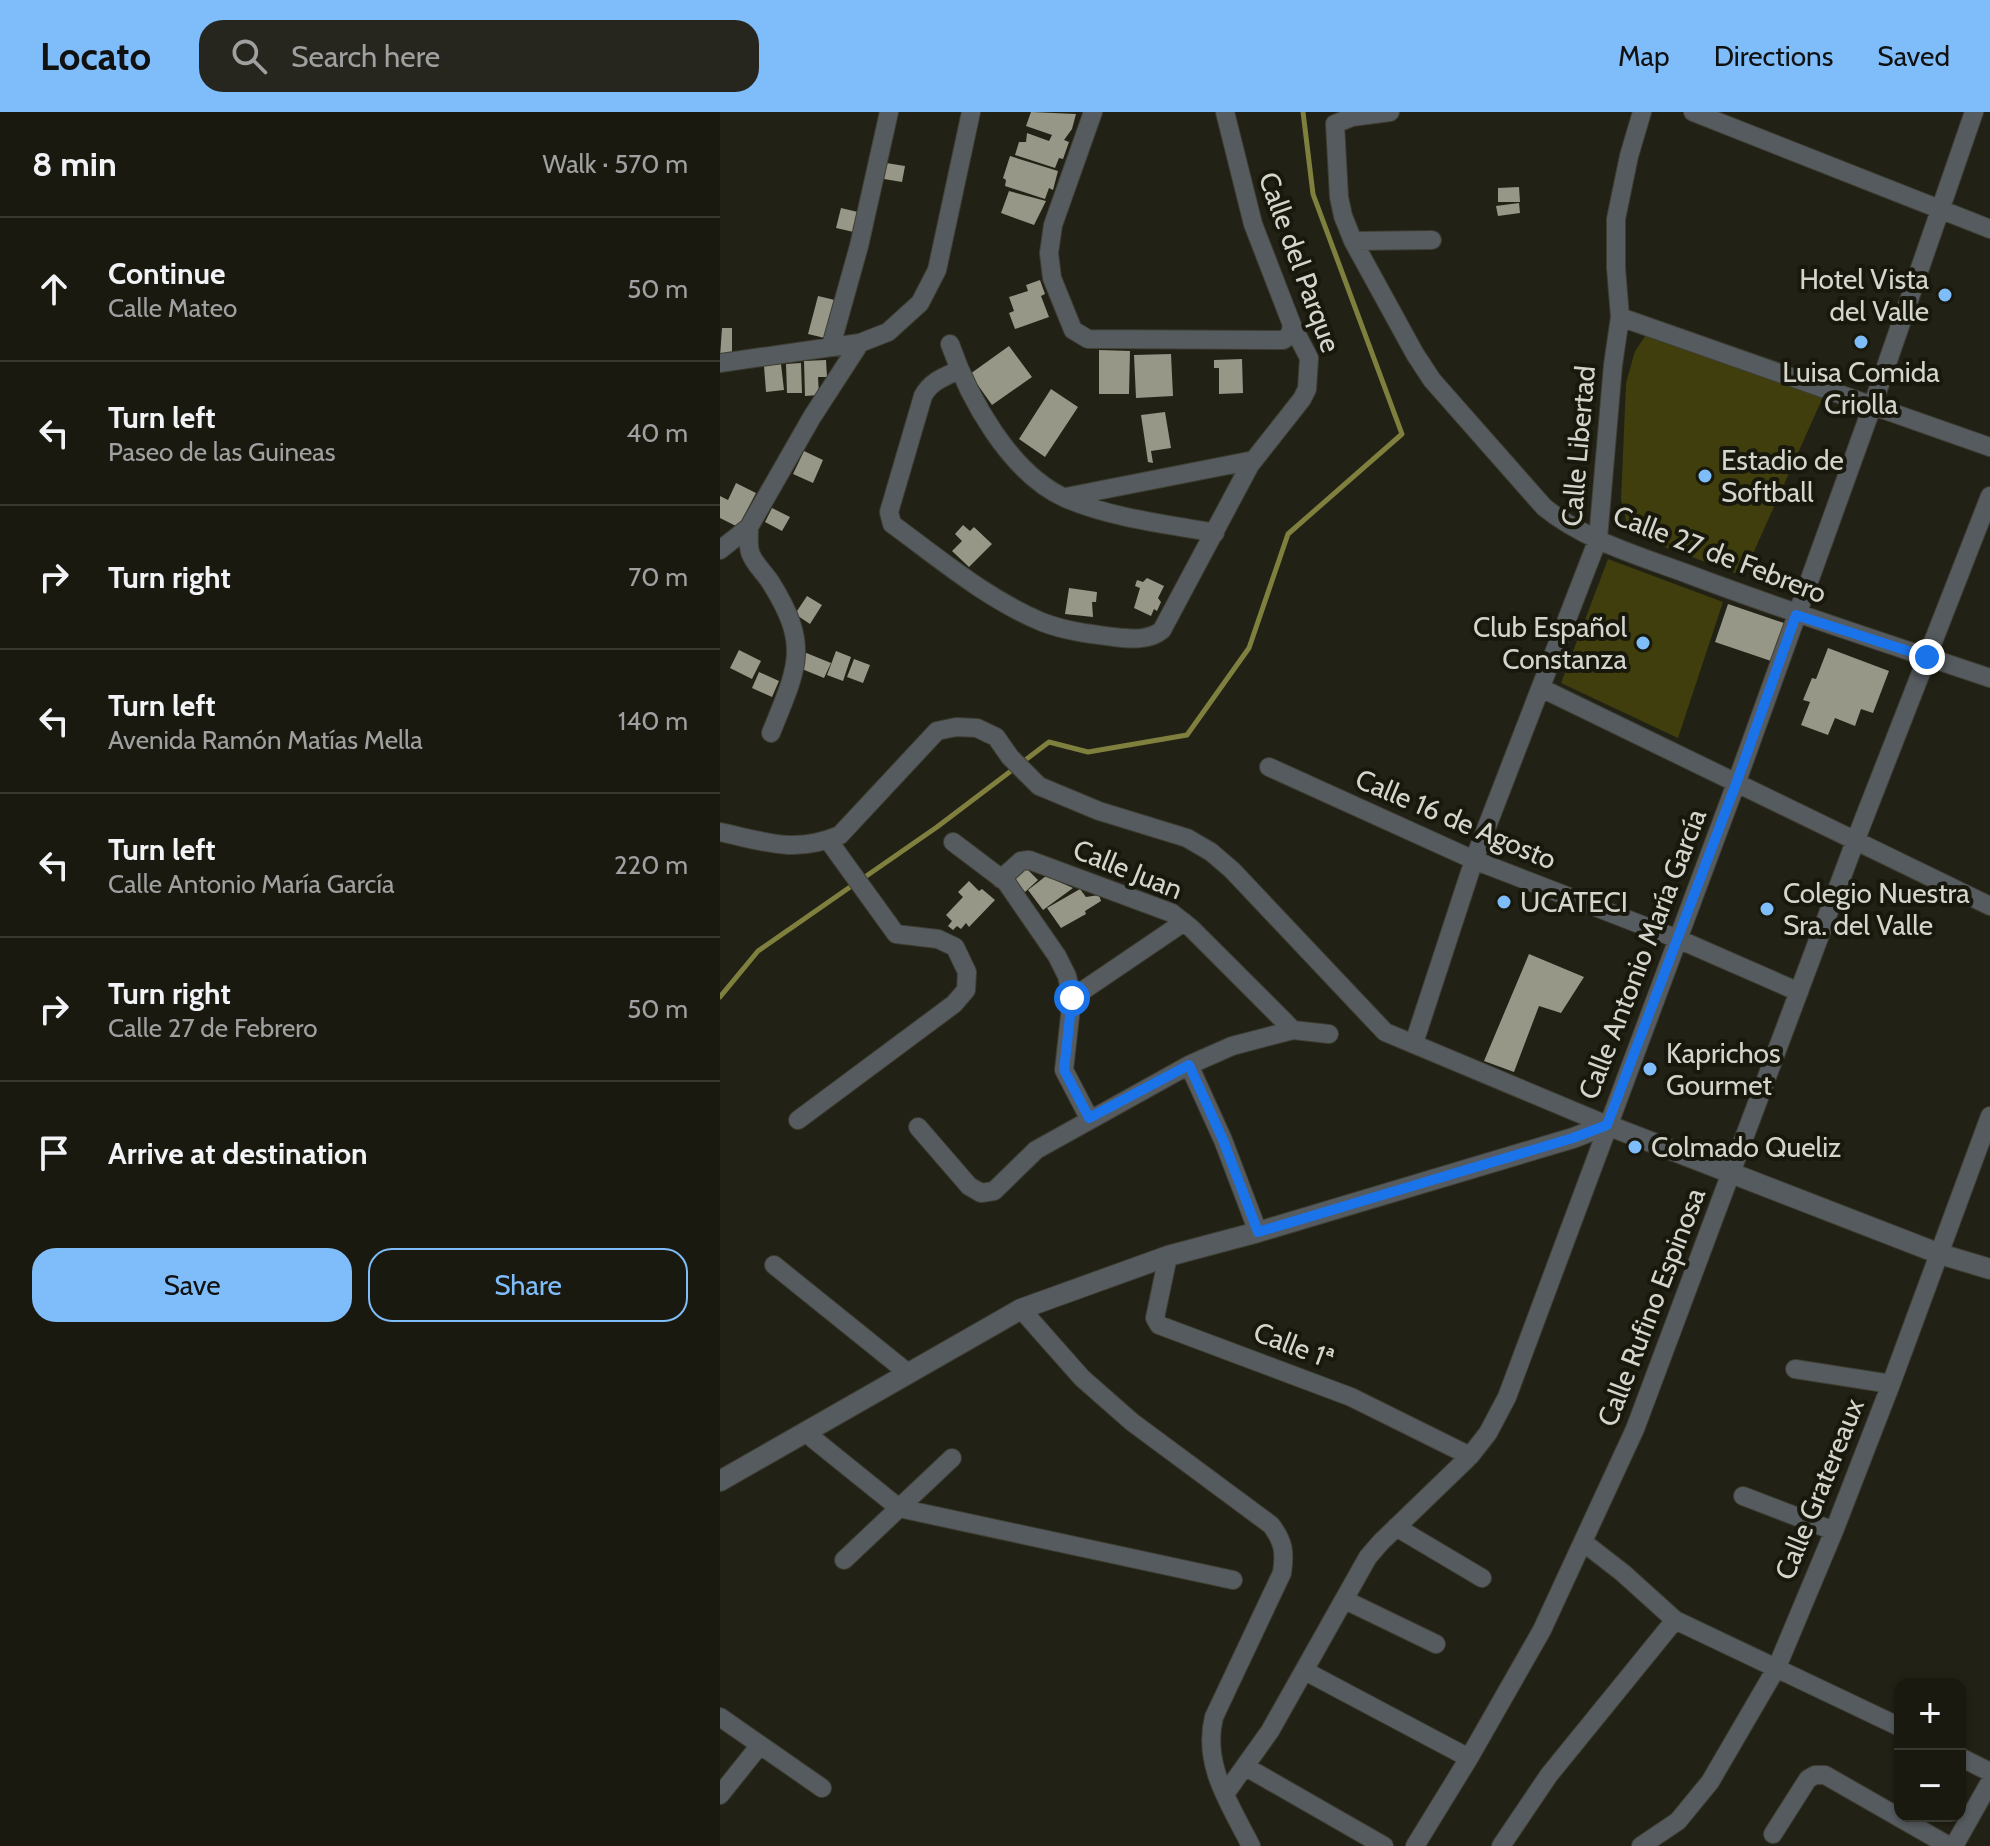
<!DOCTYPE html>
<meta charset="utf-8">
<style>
:root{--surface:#191910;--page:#26261e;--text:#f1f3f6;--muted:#9fa09f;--line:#373830;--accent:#7fbdfa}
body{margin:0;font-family:Cabin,sans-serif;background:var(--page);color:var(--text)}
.controls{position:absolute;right:24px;bottom:24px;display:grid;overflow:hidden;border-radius:16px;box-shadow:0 2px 6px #0004}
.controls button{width:72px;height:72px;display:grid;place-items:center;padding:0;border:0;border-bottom:2px solid var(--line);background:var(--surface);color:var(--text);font:40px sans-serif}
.stop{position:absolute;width:24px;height:24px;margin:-18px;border:6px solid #1a73e8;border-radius:50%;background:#fff}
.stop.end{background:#1a73e8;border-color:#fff;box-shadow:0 2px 8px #0008}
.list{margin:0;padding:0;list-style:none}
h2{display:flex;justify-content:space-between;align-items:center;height:104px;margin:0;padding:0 32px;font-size:34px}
h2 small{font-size:26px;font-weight:400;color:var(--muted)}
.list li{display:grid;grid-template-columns:52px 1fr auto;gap:24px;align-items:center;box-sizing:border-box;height:144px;padding:0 32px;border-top:2px solid var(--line)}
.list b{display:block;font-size:30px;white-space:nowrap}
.list p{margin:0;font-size:26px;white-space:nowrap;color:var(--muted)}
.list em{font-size:26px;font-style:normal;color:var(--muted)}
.actions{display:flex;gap:16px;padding:24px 32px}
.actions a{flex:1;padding:18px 0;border:2px solid var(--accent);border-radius:24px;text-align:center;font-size:28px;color:var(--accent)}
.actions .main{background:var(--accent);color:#111}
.icon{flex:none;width:44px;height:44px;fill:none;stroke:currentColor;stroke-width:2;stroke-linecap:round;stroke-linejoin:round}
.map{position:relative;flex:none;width:1270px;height:1734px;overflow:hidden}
header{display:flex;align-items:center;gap:48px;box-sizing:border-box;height:112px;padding:0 40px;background:var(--accent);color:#111}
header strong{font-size:38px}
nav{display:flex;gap:44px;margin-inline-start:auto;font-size:28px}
.search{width:560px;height:72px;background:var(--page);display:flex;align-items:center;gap:20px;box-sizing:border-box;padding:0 28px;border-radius:24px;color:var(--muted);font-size:30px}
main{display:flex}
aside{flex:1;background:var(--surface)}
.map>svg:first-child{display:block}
.green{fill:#3f3e0c}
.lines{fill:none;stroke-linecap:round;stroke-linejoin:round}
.stream{stroke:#7f7f3e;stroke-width:5}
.building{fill:#969787}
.minor-casing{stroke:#3e3e32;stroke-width:20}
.tertiary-casing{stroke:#3e3e32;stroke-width:22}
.minor{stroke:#565b60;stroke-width:18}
.tertiary{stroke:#565b60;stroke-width:20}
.route{stroke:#1a73e8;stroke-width:10}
.poi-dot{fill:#7fbdfa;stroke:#18180c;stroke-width:3}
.labels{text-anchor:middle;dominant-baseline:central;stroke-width:8;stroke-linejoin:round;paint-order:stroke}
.street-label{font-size:28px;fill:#d4d5cd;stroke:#18180c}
.poi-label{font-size:28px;fill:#d4d5cd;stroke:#18180c;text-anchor:start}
</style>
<header>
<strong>Locato</strong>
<div class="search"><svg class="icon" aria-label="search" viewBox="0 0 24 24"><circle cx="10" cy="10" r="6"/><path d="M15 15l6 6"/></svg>Search here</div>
<nav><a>Map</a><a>Directions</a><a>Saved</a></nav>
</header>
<main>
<aside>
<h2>8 min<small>Walk · 570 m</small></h2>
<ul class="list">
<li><svg class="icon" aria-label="ahead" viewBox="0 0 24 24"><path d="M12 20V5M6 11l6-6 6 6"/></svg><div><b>Continue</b><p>Calle Mateo</p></div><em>50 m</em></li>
<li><svg class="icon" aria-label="left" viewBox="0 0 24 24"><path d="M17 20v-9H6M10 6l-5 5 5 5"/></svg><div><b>Turn left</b><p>Paseo de las Guineas</p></div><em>40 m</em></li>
<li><svg class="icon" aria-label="right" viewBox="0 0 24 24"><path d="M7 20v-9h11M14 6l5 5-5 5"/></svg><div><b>Turn right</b></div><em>70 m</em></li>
<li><svg class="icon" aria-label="left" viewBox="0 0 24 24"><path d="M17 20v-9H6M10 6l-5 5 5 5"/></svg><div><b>Turn left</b><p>Avenida Ramón Matías Mella</p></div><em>140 m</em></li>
<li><svg class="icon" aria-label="left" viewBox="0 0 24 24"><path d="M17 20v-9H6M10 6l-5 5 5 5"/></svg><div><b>Turn left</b><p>Calle Antonio María García</p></div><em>220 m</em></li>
<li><svg class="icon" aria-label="right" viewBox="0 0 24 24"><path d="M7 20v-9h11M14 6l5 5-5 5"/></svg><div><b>Turn right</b><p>Calle 27 de Febrero</p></div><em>50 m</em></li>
<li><svg class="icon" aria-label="arrive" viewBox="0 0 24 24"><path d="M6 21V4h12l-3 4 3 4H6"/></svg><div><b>Arrive at destination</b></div></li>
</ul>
<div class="actions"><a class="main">Save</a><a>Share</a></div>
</aside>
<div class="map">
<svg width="1270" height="1734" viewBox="0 0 1270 1734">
<rect width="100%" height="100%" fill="#212115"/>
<path class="green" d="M928 220 1103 285 1023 464 923 427 907 412 901 388 906 271 915 239Z
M888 447 1003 490 958 626 841 571Z"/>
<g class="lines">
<path class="stream" d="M142 767 217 715 329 630 368 640 467 623 529 536 568 422 682 322 593 82 583 0
M0 885 38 839 133 773"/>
</g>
<path class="building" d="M311 0 356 2 352 17 344 28 349 30 343 47 339 46 335 56 295 43 299 30H306L307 21 329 29 332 23 306 14Z
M290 44 338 59 333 78 329 76 325 87 285 74 286 68 283 66Z
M160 50 185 54 182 70 158 66Z
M799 75 800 90H778V76Z
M289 79 326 89 314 113 281 101Z
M799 91 800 101 778 104 776 94Z
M121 96 142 101 138 121 116 116Z
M320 168 325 182 321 184 329 205 295 217 289 201 294 199 289 185 308 179 306 173Z
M98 184 119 189 109 227 88 222Z
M2 216H12V244L0 245Z
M289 234 312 265 272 293 250 262Z
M379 238 410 239 409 282H379Z
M451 242 453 284 416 286 414 243Z
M522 247 523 281 499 282V256H494V248Z
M106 248 107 265H98L99 283 85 284 84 249Z
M81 251 82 281H67L66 252Z
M61 252 64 278 46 280 44 254Z
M331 277 358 295 325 345 299 327Z
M445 300 451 336 431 339 433 351 428 350 421 303Z
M84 339 103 348 93 371 73 362Z
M16 371 36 381 18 415 0 406V384L8 388Z
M52 396 70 405 62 419 45 410Z
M243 413 250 419 254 415 272 432 249 455 232 439 242 429 235 422Z
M427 466 444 474 438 486 441 490 437 499 434 497 431 504 414 496 420 476 415 474 417 468 423 470Z
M349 476 377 480 376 490H372L373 505 345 502Z
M87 484 102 493 90 512 75 502Z
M1008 492 1067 512 1054 550 995 530Z
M1108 536 1169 559 1153 601 1141 597 1135 614 1115 606 1108 623 1081 613 1090 590 1083 588 1092 566 1096 567Z
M19 538 41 549 32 567 10 556Z
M116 539 131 545 123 569 107 563Z
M84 540 111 551 104 566 77 555Z
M134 547 150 553 143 571 127 565Z
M39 560 59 569 52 585 32 576Z
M306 756 318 768 305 780 293 768Z
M326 764 353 776 323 798 308 778Z
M249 769 259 779 262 777 275 788 249 815 246 811 241 817 237 814 233 818 228 814 232 809 226 803 243 785 238 780Z
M360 777 366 785 379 783 381 789 365 799 366 802 341 816 327 796Z
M809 842 864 865 841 901 819 894 794 960 764 949Z"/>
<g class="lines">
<g class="minor-casing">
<path id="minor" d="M373 0 333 113 329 141 332 166 353 218 368 227 563 228 570 223 572 213
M670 0 632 5 615 12 619 85 623 104 633 129 695 242 712 268 824 395C864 428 919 444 968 462 1068 500 1169 532 1270 566
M973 0 1270 117
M633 129 712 128
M900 205 1270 335
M230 232C249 287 290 361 345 386 391 406 446 412 495 421
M111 234 139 134 169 0
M0 251 140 231 168 220 200 191 217 158 251 0
M239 258C224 265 211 269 203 284L169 400 172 412C220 447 267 487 322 510 345 519 370 522 394 525 410 527 429 529 442 518L530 353 582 287 587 277 589 246 572 213 533 112 505 0
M346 385 534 348
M29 415C29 423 28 433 30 440 33 451 45 461 51 471 91 535 77 556 51 621
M0 438 29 415 92 305 140 231
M821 576 1270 794
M549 655 754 748 958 827 1079 880
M0 720C46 730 75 742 120 723L217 619 236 615 257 616 276 625 290 645 319 674 379 699 467 726 491 740 512 758 665 920 887 1013
M233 730 286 770 337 844 347 864 352 886 344 958 369 1006
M281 767 301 749 309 748 452 801 471 816 573 918
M352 886 464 810
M694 931 754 748 878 427 893 253 900 205 896 156V107L909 44 922 0
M469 953 503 1028 538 1120
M78 1008 234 892 246 878 247 860 235 835 218 827 176 822 108 728
M198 1015 249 1074 261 1081 274 1079 316 1038 469 953 512 934 573 918 609 922
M448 1144 435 1206 439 1213 631 1285 750 1344
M54 1153 188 1261
M301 1197 362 1266 412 1310 551 1413C564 1430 565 1441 562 1461L494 1605C482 1653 510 1692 531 1734
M1075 1257 1171 1272
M86 1321 179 1396 513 1468
M1023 1384 1114 1419
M676 1415 762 1466
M863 1430 903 1461 955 1508 1180 1615
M124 1448 232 1346
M625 1488 716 1532
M585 1559 749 1646
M0 1605 102 1676
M1240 1645 1270 1660
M526 1655 664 1734
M505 1682 550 1619 648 1445 661 1430 750 1344 768 1321 787 1285 1017 669 1153 292 1254 0
M0 1683 40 1633
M1053 1722 1088 1667 1095 1663H1105L1229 1734
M695 1734 749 1646 822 1518 915 1317 1136 727 1270 384
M781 1734 829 1663 955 1508
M921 1734 958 1709 990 1670 1057 1555 1114 1419 1171 1272 1270 1004
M1234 1734 1270 1670"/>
</g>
<g class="tertiary-casing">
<path id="tertiary" d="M0 1369 301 1197 448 1144 538 1120 853 1026 887 1013 1220 1142 1270 1157"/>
</g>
<use href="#minor" class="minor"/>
<use href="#tertiary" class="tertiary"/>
</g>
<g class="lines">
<path class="route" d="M352 886 344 958 369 1006 469 953 503 1028 538 1120 853 1026 887 1013 1017 669 1076 503 1207 545"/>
</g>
<g class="poi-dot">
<circle cx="1225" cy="183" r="8"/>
<circle cx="1141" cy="230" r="8"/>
<circle cx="985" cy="364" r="8"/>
<circle cx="923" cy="531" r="8"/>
<circle cx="784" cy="790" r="8"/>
<circle cx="1047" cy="797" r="8"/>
<circle cx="930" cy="957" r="8"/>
<circle cx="915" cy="1035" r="8"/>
</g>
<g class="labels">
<g class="street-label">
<text transform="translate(580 150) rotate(70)">Calle del Parque</text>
<text transform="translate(858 334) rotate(-85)">Calle Libertad</text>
<text transform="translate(1000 442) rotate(21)">Calle 27 de Febrero</text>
<text transform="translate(736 707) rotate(23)">Calle 16 de Agosto</text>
<text transform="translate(408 757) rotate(22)">Calle Juan</text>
<text transform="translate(922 842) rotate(-69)">Calle Antonio María García</text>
<text transform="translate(931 1195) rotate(-69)">Calle Rufino Espinosa</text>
<text transform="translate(574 1233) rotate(21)">Calle 1ª</text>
<text transform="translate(1099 1377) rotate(-68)">Calle Gratereaux</text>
</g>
<g class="poi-label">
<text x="1209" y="167" text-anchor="end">Hotel Vista<tspan x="1209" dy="32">del Valle</tspan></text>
<text x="1141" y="260" text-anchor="middle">Luisa Comida<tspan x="1141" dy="32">Criolla</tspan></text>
<text x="1001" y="348">Estadio de<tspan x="1001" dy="32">Softball</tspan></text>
<text x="907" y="515" text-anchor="end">Club Español<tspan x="907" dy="32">Constanza</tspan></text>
<text x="1063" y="781">Colegio Nuestra<tspan x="1063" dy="32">Sra. del Valle</tspan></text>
<text x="800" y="790">UCATECI</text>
<text x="946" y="941">Kaprichos<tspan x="946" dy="32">Gourmet</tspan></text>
<text x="931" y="1035">Colmado Queliz</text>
</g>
</g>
</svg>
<div class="controls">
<button>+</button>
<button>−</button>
</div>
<div class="stop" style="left:352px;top:886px"></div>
<div class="stop end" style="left:1207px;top:545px"></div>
</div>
</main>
